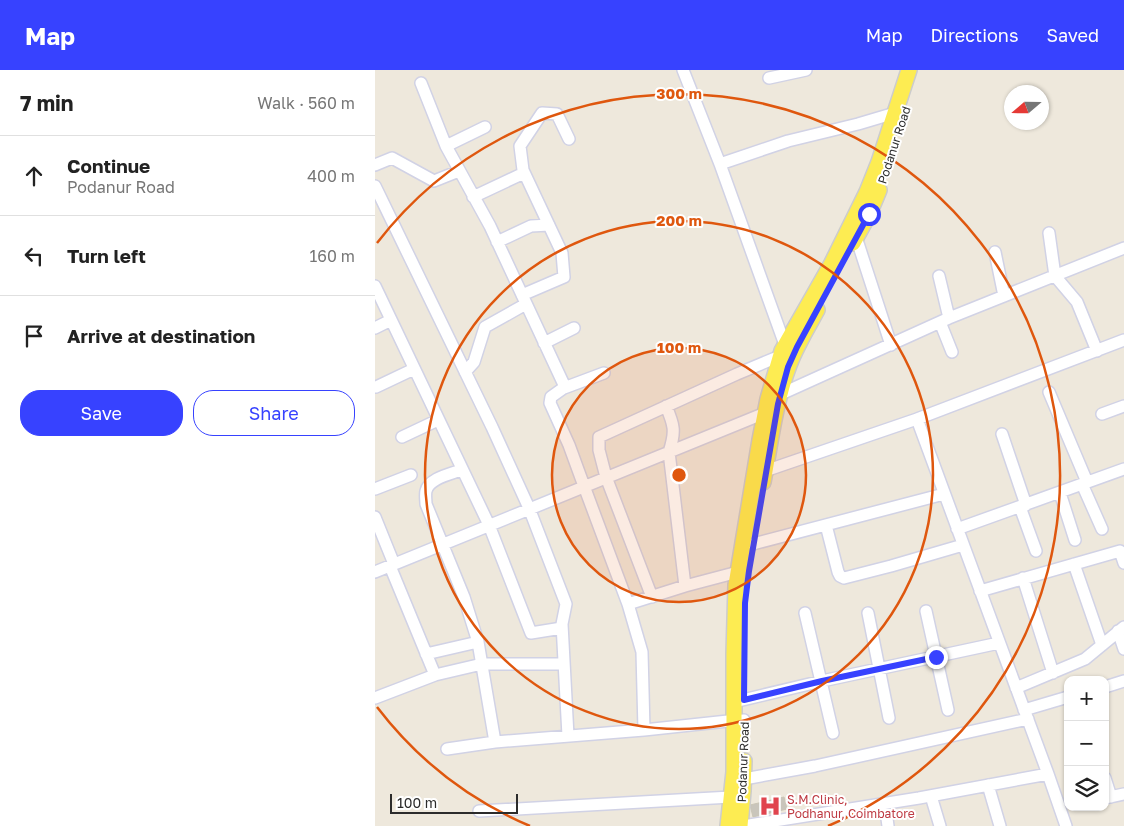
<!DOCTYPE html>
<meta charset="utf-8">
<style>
:root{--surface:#fff;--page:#f6f6f6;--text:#222;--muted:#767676;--line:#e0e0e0;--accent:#3742ff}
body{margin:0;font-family:"Golos Text",sans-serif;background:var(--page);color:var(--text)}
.controls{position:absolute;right:15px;bottom:15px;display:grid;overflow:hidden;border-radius:10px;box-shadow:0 1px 4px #0004}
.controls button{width:45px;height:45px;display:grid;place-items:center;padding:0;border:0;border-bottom:1px solid var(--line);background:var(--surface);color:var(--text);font:25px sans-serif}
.compass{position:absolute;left:629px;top:15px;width:45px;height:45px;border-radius:50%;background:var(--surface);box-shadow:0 1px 4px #0004;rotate:250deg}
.scale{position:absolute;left:15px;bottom:12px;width:128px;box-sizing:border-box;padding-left:5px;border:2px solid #2b2b2b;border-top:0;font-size:14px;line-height:18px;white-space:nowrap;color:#2b2b2b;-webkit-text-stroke:4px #fff;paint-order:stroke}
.stop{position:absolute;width:15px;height:15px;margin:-11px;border:4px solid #3742ff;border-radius:50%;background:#fff}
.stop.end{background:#3742ff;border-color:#fff;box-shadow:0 1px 5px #0008}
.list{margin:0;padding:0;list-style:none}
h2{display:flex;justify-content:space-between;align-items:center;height:65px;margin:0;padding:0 20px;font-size:21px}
h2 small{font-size:16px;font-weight:400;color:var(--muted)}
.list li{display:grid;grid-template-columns:32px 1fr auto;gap:15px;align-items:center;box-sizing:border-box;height:80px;padding:0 20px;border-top:1px solid var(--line)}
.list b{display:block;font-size:19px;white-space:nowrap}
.list p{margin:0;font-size:16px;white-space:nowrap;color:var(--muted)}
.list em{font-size:16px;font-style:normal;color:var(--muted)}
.actions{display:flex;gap:10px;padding:15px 20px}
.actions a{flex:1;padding:11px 0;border:1px solid var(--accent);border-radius:20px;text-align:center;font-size:18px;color:var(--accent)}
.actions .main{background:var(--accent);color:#fff}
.icon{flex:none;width:28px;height:28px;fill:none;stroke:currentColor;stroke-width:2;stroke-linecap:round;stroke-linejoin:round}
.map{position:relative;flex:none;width:749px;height:756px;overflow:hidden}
header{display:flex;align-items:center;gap:30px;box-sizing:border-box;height:70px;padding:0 25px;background:var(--accent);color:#fff}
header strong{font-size:24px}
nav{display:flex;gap:28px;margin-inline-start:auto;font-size:18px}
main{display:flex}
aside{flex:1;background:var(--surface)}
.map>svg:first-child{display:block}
.building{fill:#c9c5bb;stroke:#cac5b5}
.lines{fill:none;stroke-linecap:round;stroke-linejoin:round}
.minor-casing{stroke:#d1d2e5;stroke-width:14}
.major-casing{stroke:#ccc;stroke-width:18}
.minor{stroke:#fff;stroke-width:11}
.major{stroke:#fdec52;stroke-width:15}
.route{stroke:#3742ff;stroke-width:6}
.ring{fill:none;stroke:#df570e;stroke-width:2.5}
.labels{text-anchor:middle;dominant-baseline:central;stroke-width:4;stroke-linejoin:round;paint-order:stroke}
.street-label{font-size:12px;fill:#2b2b2b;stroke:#fff}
.health-label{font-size:12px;fill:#be3a42;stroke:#fff;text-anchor:start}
.centre{fill:#df570e;stroke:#fff;stroke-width:2.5}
.ring-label{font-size:15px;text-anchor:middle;font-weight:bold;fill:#df570e;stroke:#fff;stroke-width:4;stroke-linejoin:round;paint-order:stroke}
</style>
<header>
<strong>Map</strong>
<nav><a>Map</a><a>Directions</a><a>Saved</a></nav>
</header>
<main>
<aside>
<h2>7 min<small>Walk · 560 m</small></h2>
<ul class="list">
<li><svg class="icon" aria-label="ahead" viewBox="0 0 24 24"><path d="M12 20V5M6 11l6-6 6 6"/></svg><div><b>Continue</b><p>Podanur Road</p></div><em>400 m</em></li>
<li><svg class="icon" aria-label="left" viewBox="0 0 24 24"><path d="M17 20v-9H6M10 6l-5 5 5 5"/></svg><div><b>Turn left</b></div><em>160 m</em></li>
<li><svg class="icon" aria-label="arrive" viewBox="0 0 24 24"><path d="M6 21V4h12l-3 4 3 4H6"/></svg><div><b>Arrive at destination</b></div></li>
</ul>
<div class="actions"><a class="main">Save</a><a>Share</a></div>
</aside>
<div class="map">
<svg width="749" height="756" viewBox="0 0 749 756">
<rect width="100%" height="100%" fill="#eee8dc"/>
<path class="building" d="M409 727 412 739 378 747 375 735Z"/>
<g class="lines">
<g class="minor-casing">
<path id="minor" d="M308 0 345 94 410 275
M394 8 431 0
M46 13 71 76 115 156 190 317 176 327 175 333 194 375 209 416 253 534 267 582 269 660
M71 76 110 57
M345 94 413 71 483 54 520 43
M0 95 17 88 59 111 84 101
M0 116 117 357 154 438 191 534 187 554 193 666
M98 127 149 103
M674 163 680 206 702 232 722 281
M481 167 516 275
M122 172 156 156 174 155
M620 182 629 226
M564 206 574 248
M0 216 114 455 156 563 187 558
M147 225 189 207 187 183 148 100 145 76 167 43 182 44 194 69
M565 252 577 282
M0 258 16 250
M169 273 199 258
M90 302 99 292 110 257 151 234
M1 317 39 299
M189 318 229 303
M674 322 712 412
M406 324 574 248 749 178
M291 336C299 355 301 361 294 382L310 516
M727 344 749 336
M542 349 749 270
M627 364 651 435
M27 367 63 350
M86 400C76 404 54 408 51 421 50 425 51 430 51 434L89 527 103 572 120 672 269 660 353 651 369 650
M390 401 542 349 673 704 691 756
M707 414 727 459
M0 419 36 405
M685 423 700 470
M645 437 661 481
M0 447 19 494
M451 455 463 502 465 506 469 508 516 496 588 475
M582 459 749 399
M378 474 569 424
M699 494 727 575
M0 502 390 343 397 344
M648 508 678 603
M605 521 745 481 749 493
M277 527 231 407 224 380V367L362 304 405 286
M253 534 310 516 363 502
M551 541 573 640
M430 543 458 663
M493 543 514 648
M743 561 749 579
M51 584 103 572
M60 605 107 594H189
M730 617 749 611
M641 618 710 589 749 557
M0 628 60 605 15 496
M359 632 447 611 624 573
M649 640 693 627
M72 679 120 672
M730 708 736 727
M369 709 440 696 653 649
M613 715 625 756
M556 726 565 756
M730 728 749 724
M510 734 513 756
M104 741 356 727
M368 756 544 728 673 704"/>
</g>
<g class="major-casing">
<path id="major" d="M478 173 494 144 504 120
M388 412C395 374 400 332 414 295 421 276 432 258 442 240
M353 756 359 702V584L361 515 385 370 393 329 407 281 456 195 492 122 504 92 534 0
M365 756 368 721 369 691"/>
</g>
<use href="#minor" class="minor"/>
<use href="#major" class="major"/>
</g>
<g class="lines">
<path class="route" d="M494 144 422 277 413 297 403 334 374 501 370 533 369 630 447 611 561 587"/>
</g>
<circle cx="304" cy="405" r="127" fill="#df570e" fill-opacity=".12"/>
<g class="ring">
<circle cx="304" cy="405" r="127"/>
<circle cx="304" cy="405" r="254"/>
<path d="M155 756A381 381 0 0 1 2 637M2 173A381 381 0 1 1 453 756"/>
</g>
<defs>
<g id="hospital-bare" transform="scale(1.725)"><path d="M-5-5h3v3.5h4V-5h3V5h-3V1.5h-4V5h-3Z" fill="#e0444e" stroke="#fff" stroke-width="2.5" paint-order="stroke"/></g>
</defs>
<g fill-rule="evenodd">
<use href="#hospital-bare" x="395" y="736"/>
</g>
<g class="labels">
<g class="street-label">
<text transform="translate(519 75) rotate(-72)">Podanur Road</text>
<text transform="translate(368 692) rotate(-88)">Podanur Road</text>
</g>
<g class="health-label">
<text x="412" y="729">S.M.Clinic,<tspan x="412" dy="14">Podhanur, Coimbatore</tspan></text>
</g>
</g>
<circle cx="304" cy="405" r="8" class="centre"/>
<g class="ring-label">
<text x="304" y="29">300 m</text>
<text x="304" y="156">200 m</text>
<text x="304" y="283">100 m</text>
</g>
</svg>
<div class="controls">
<button>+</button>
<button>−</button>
<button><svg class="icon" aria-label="layers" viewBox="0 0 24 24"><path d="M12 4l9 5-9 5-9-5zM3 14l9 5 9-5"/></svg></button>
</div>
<svg class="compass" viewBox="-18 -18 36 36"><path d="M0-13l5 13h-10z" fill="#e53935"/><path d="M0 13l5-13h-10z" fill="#767676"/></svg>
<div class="scale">100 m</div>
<div class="stop" style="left:494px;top:144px"></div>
<div class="stop end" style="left:561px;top:587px"></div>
</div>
</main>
